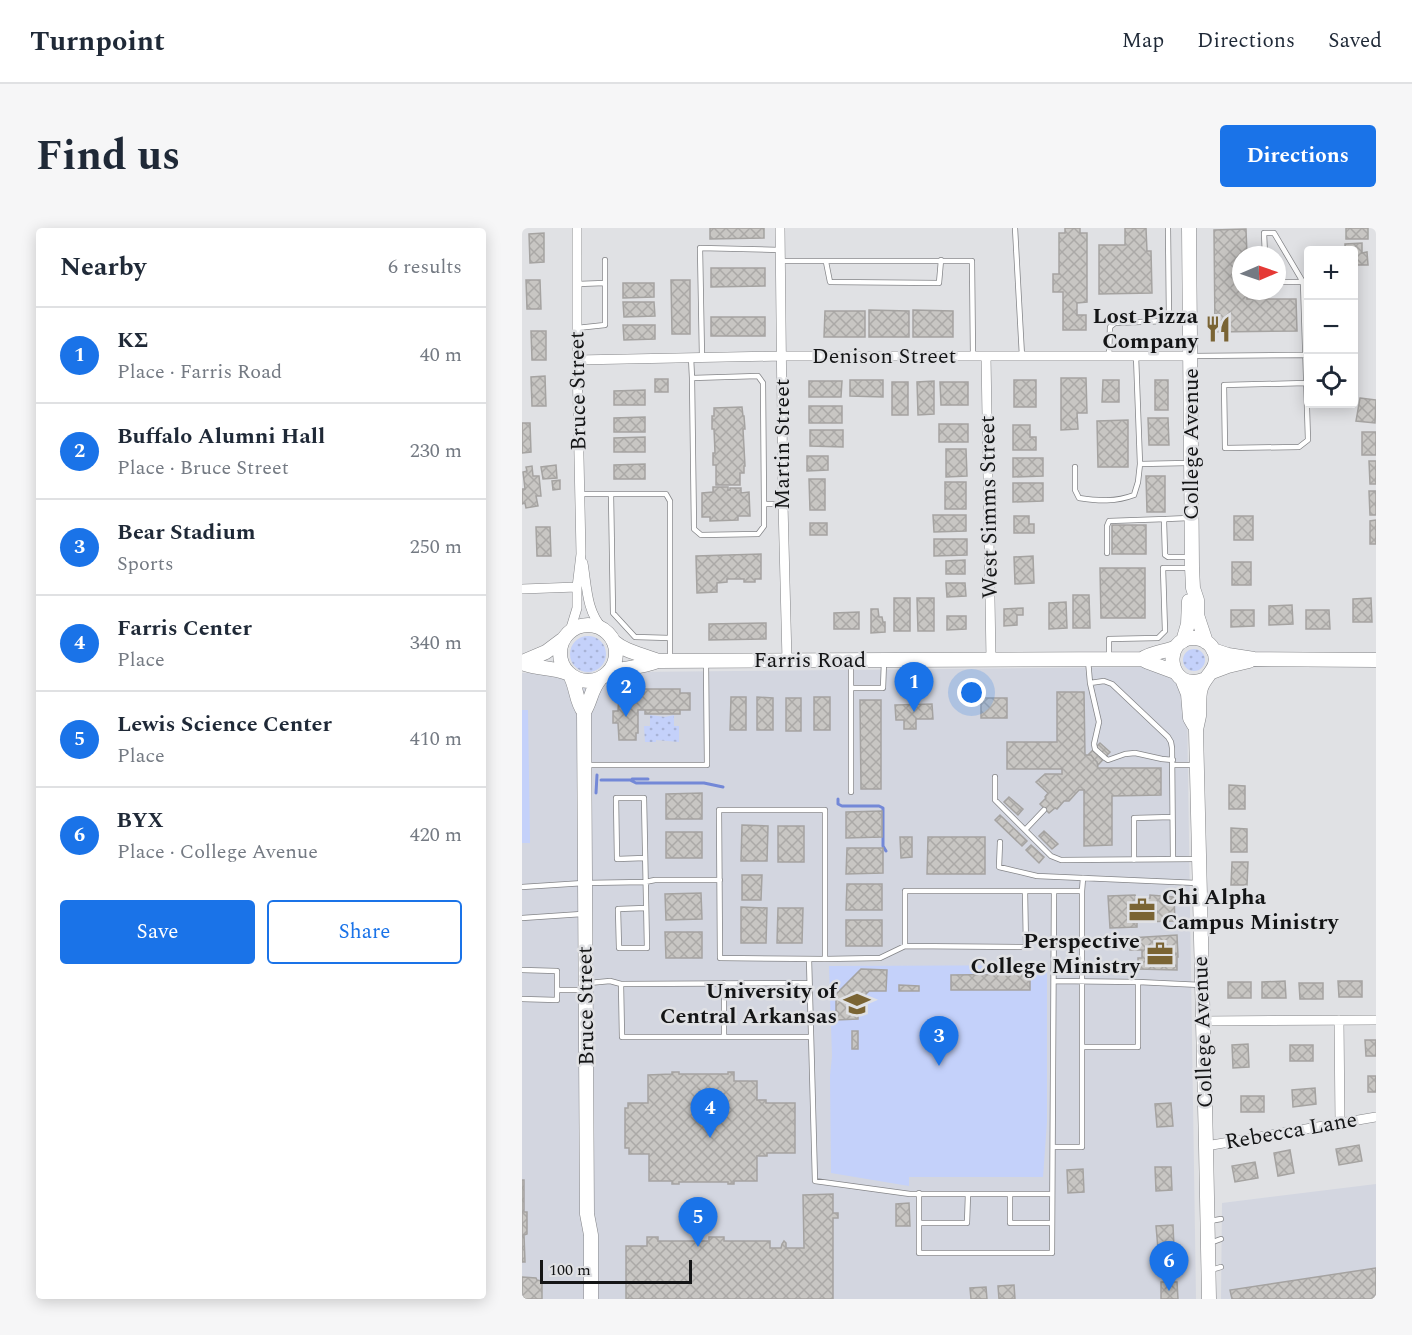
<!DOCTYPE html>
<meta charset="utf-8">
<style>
:root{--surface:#fff;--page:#f6f6f7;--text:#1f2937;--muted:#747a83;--line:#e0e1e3;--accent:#1a73e8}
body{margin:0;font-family:Spectral,serif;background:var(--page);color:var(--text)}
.controls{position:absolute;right:18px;top:18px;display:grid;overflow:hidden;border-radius:6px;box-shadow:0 3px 15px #0003}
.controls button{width:54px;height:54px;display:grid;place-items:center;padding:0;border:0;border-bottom:2px solid var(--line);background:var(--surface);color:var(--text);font:30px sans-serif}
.compass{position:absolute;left:710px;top:18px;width:54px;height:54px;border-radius:50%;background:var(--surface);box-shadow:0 3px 15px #0003;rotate:88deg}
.scale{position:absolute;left:18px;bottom:15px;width:152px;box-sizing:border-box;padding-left:6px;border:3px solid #141516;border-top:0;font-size:16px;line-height:21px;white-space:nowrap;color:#141516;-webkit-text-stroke:4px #e0e1e4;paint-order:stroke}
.you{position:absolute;left:450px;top:465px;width:21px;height:21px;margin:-15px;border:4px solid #fff;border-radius:50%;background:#1a73e8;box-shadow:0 0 0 9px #1a73e833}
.badge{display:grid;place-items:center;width:39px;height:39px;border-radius:50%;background:var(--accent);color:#fff;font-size:20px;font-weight:700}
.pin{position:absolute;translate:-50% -50px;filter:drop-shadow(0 2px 3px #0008)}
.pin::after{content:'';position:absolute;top:32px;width:21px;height:18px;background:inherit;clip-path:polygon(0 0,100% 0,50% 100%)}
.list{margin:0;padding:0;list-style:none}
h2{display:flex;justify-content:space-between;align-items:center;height:78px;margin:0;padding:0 24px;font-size:26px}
h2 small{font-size:20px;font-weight:400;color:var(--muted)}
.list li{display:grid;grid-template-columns:39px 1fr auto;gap:18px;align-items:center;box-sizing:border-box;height:96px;padding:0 24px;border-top:2px solid var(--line)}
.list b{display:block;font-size:22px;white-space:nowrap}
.list p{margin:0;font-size:20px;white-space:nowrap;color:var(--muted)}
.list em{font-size:20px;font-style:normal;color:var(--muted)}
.actions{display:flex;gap:12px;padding:18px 24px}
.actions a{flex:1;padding:14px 0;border:2px solid var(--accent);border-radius:6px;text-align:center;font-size:21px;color:var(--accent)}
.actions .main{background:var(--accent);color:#fff}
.icon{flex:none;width:33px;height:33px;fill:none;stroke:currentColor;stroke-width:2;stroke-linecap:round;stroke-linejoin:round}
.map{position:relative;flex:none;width:854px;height:1071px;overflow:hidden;border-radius:6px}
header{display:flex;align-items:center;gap:36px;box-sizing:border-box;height:84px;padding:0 30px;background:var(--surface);border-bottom:2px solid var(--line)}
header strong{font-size:28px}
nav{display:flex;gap:33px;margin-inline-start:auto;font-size:21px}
.intro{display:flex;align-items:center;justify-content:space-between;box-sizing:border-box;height:144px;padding:0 36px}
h1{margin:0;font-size:42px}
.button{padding:15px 27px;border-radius:6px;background:var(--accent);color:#fff;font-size:21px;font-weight:700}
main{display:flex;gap:36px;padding:0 36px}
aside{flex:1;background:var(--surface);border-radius:6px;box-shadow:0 3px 15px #0003}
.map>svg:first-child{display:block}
.built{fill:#d3d6e0}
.grass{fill:url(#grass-dots)}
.park{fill:#c4d1fa}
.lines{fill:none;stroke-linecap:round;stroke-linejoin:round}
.stream{stroke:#7388d7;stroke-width:3}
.building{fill:url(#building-cross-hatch);stroke:#a5a3a1;stroke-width:1.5}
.lane-casing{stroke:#848588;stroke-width:6}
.street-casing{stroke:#848588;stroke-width:10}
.secondary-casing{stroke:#848588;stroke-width:15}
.lane{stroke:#fff;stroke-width:4.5}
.street{stroke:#fff;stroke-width:9}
.secondary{stroke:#fff;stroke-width:14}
.labels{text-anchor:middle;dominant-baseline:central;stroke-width:5;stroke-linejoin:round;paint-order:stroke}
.poi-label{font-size:22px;font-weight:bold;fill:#141516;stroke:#e0e1e4;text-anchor:end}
.street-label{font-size:22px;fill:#141516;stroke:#e0e1e4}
</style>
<header>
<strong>Turnpoint</strong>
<nav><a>Map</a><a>Directions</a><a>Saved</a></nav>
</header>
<div class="intro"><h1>Find us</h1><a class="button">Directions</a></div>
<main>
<aside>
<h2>Nearby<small>6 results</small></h2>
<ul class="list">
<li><span class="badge">1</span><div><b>KΣ</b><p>Place · Farris Road</p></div><em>40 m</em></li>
<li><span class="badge">2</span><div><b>Buffalo Alumni Hall</b><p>Place · Bruce Street</p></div><em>230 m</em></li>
<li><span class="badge">3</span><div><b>Bear Stadium</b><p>Sports</p></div><em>250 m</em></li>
<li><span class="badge">4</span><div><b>Farris Center</b><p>Place</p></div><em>340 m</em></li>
<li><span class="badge">5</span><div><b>Lewis Science Center</b><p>Place</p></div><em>410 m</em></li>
<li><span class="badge">6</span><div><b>ΒΥΧ</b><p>Place · College Avenue</p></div><em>420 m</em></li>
</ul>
<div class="actions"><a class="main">Save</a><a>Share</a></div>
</aside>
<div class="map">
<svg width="854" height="1071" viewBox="0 0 854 1071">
<defs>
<pattern id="grass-dots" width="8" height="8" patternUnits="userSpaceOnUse" patternTransform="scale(1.5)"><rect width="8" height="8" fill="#c4d1fa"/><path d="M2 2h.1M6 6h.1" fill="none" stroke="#a8b3d6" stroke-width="1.8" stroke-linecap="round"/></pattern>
<pattern id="building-cross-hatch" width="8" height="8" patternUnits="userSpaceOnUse" patternTransform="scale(1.5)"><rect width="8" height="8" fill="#c8c6c3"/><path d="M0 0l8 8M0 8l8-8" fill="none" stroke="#aba9a7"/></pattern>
</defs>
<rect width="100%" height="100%" fill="#e0e1e4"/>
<path class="built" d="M625 439 646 445 659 458 665 481 674 1071H0V445Z
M854 956V1071H699L700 975Z"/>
<path class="grass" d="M48 426a18 18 0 1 1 36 0a18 18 0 1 1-36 0Z
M661 432a11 11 0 1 1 22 0a11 11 0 1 1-22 0Z
M128 487 143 489 152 487V498H157V514L134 512V514H123L122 498H128Z"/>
<path class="park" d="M0 482H6L8 615H0Z
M525 737V894L521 949H387V958L309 945 308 848 310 828 307 738Z"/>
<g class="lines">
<path class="stream" d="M110 551H126
M79 552H108L114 555H182L201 559
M74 565 75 547
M316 571V576L320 578H357L361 580V618L364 623"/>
</g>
<path class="building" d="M188 0H242V10L188 11Z
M543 0H558V5H565V74L555 75V87H564V102H541V64H531V46H537V5H543Z
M603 0H624L625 23H629L630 65 577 66V17H603Z
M824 0H846V11H824Z
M724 1 725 27H719V63H725V71H774L775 103 693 104 692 2Z
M22 5V34L8 35 7 6Z
M840 15V25L845 24 846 37H832V22H823V16Z
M189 40H243V58L189 59Z
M4 52H18L19 81H5Z
M149 52H168V106H150Z
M101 55H132V69L101 70Z
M101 74H132L133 88 102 89Z
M347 82 387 83V109H347Z
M391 82 431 83V109H391Z
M303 83H343V109H302Z
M189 89H243V108H189Z
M101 97H133V111L102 112Z
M9 103H24V132H10Z
M23 148 24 178H10L9 149Z
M539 150H564L565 185H555L556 201 539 202Z
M133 151H146V164H133Z
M328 152H361V169L328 168Z
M492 152H514V179H492Z
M581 152H597V174H580Z
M633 152H646V182H633Z
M287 153H320L319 169H287Z
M412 153V186L396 187 395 154Z
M370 154H386V187H370Z
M418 154H446V177H419Z
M123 162V177H92V163Z
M838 170 854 172 853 195 834 193Z
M287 178H320V195H287Z
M220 179 221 188H222L223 201H221L223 238H222V245H218V257H194V237H191V225H193L192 201H190V188H192V180Z
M123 189V204H92V190Z
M626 190H646L647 217H627Z
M606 192V239H576L575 193Z
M0 195H8L9 224 0 225Z
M417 196H446V214H417Z
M491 197H508V209H514V222H491Z
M288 202H321V219L288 218Z
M840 204H854V227H840Z
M123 209V224H92V210Z
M424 221H444L445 248 424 249Z
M285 228H306V242L285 243Z
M491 230H521V248L491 249Z
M847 233H854V256H848Z
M123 236V251H92V237Z
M34 237 35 250 21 251 19 239Z
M10 238 11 248H17L19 268H14L16 278 4 280 3 275 0 276V261H3L1 244 5 243 4 239Z
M624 248H643V284H625Z
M287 251H303V282H288Z
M38 252V261L31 262 30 253Z
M423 254H444V281H423Z
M491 255H521V273L491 274Z
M191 259H206V262H208V260H219V265L227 264 228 288H216V292L188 293V289H180V265L191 264Z
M847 263H854V287H848Z
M411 287H444V303L412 304Z
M492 288H507V296H512V305H492Z
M712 288H731V312H712Z
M854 292V316H848V293Z
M288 295H305V307H288Z
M590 297H624V326H590Z
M14 299H28L29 328H15Z
M412 311H445V327L412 328Z
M239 326V351H233V354H222V351H205V354L195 355V364L175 365 174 328Z
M511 328 512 355 493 356 492 329Z
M443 332V346H424V333Z
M710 334H729V357H710Z
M578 340H623V390H579Z
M424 355H443L444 368 425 369Z
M551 367H567L568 400H551Z
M372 370H388V403H372Z
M395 370H412V403H396Z
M849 370 850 394H831V371Z
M544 374 545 400 527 401V375Z
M770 377 771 396 747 397V378Z
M501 380V387H495V397L482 398V381Z
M349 381H356L357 389H360L361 394H363V404L349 405Z
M709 382H732V398L709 399Z
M784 382H807L808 401H784Z
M337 384V401H312V385Z
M425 388H444V401L425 402Z
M244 395V411L187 412V396Z
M122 461H158V465H168V482H116V505H114V512H97L96 495H91V483H96L97 465H114V466H122Z
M535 464H562L563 527H569L572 531 575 534 576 540H639V567L590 568V617L562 618V562H557L547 573H542L535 581 533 580 527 585 518 576 524 570 523 569 526 565 514 554 523 546H540V541H485V514H535Z
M209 469H224V502H208Z
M235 469 251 470V502H235Z
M292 469H308V502H292Z
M264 470H279V503H264Z
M459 470H485V490H459Z
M338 472H359V561H339Z
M410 476 411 491H394V501H382V492H374L373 477Z
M123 482H158V486H123Z
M578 515 588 524 576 537 575 534 572 531 569 527H566Z
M707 557 723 558V581H707Z
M180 565V591H144V566Z
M487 569 501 581 496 587 482 574Z
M360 583V609L324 610V584Z
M478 587 505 613 500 618 473 592Z
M220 597 246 598 245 633H219Z
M256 598H282V634H256Z
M709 600 725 601V624H709Z
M522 603 536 616 530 621 517 608Z
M144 604H180V630H144Z
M378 609H390V629L379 630Z
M406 609H463V646H405Z
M509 617 522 629 517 635 504 622Z
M325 620H361V645L324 646Z
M710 634H726L725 657H709Z
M220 647H240L239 672H220Z
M325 656H360V682H324Z
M179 665 180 691 144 692 143 666Z
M613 667 614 671 628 670V667L652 669 653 693 615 694V699L588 700 586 668Z
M219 679 245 680 244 715H219Z
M256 680H281L280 715H255Z
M324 692H360V718H324Z
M143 704H180V730H144Z
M655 707 656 729H655V742L616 741V730H620V722H608V710Z
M339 741 365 742 364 763H347L336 774V791L314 792V766Z
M508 746V762H429V747Z
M763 753 764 770H740V754Z
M816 753H840V769H817Z
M706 754H729V770H706Z
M777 755H801V771H778Z
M377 757 397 758V763H377Z
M330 803H336V821H330Z
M843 812H854V828H844Z
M726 816 727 839 711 840 710 817Z
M768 817H791V833H768Z
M150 844H157V846H206V844H212V853H235V872H244V875H273V925H245V928H235V953H212V956H206V954H157V956H150V953H127V926H107V920H103V880H106V875H126V847L150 846Z
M846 848H854V864H846Z
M793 860 794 876 771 879 770 862Z
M719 868H742V884H719Z
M649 875 651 898 635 899 633 876Z
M837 917 840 933 817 937 814 921Z
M768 922 772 945 756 948 752 925Z
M733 934 736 950 713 954 710 938Z
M633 939H649L650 962 634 963Z
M561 941 562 964 546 965 545 942Z
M0 952H2V984H5V1006L2 1007 3 1034H0Z
M311 966V985H316V990H311V1071H104V1018H125V1009H136V1013H187V1009H202V1013H248V1020H259L260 1016 262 1013 264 1015V1020H282L281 967Z
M387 975 388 998H374V976Z
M651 997 652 1020 636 1021 634 998Z
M854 1040V1071H710L708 1062Z
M0 1049 14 1050 15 1052 20 1053V1071H0Z
M639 1054H655L656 1071H639Z
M492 1057 493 1071H477L476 1058Z
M464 1059 465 1071H449L448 1060Z"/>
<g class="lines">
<g class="lane-casing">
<path id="lane" d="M493 0 500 128
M743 27 742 5H752L781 54
M259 33H450L451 128
M304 34 308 54 417 55 419 32
M755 54H781L786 212 777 219 703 220 702 157 784 155
M56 56 83 55
M55 100 83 97V32
M587 128 588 99 593 95 643 93 647 90 646 0
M614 128 618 236 666 235
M669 128 786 127
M169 129 170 150 236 148 241 155 242 276H261
M180 129 178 20 258 22
M170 150 172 301 179 307 236 306 242 298V276
M553 239V262L557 270C576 273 594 274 612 267L616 254 618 236
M57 266H144L148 273V431
M89 266 91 385 113 409 148 410
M667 290 644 291 642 293 643 327 646 329H667
M585 325V298L587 293 644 291
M587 430V411L636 410 643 403 641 340H667
M566 432 568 455 577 494 572 516 573 521 583 530 586 532 603 526 613 525 640 531 651 532
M329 434V564
M568 455 582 453 590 456 646 509 649 514 650 520 651 631
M329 460H361L362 434
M64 537H185L184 435
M651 537H672
M473 549V572L529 628 539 632 674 631
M197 582H303V731L198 730Z
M503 602 522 582
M478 614 477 639 515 648 675 655
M123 630 95 631 94 570H122L125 720H97L96 681 124 680
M612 632V590L650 589
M0 659 62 655 123 654 133 652H198
M0 690 60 686
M383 718V663H560
M287 731 293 953 388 966H530
M303 731 358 730 383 718 504 719 503 663
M0 742 35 743V772L0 771
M532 753 616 754 679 757
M67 755 88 753 99 756 287 755
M202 755V809
M99 756 100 809H289
M35 762H61
M560 819H616V754
M531 919H560V663L561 650
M397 965V1025H530L532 663
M488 966V995H530
M688 993 699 991
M397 995H445L446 966
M688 1015 699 1011
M689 1042 699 1039"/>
</g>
<g class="street-casing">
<path id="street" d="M258 0 261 276 265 432
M464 128 469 431
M55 132 260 128H668
M61 335C65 358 64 383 81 401
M0 361 55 359
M48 403 55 380V359L59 326 55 132V0
M817 792 818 895
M681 793 854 792
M684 918 854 889"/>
</g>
<g class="secondary-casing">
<path id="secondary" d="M667 0 670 339 671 360 675 372V387L684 414
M38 425a28 28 0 1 1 56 0a28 28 0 1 1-56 0Z
M91 413C105 425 120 426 136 433
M661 413 666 396 667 373
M691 422 706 427 732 431 854 432
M620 431 626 434 653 444
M0 434 24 424 40 412
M0 435C14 441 30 439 45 445
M87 444C103 440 120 439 136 433L620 431C630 424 643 424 654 419
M690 444 706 438 727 433
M49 449C55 461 54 474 62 484
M660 451 666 466 668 490 672 497
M684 451C645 468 638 407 674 410 682 411 689 416 692 423 699 440 683 447 679 460 676 469 678 479 677 488 676 493 675 497 674 502L684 918 687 1071
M69 1071V1007L65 986 62 484C69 473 69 461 78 451"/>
</g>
<use href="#lane" class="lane"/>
<use href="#street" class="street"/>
<use href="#secondary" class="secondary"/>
</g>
<defs>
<g id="restaurant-bare" transform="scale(2.07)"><path d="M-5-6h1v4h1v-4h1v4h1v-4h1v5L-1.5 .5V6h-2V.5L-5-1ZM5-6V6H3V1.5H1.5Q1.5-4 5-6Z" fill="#7a6434" stroke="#e0e1e4" stroke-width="2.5" paint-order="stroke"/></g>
<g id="office-bare" transform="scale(2.07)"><path d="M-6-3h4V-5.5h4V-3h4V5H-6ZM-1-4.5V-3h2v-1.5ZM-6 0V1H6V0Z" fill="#7a6434" stroke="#e0e1e4" stroke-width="2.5" paint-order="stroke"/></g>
<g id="university-bare" transform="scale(2.07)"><path d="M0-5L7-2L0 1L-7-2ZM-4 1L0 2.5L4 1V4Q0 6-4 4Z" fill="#7a6434" stroke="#e0e1e4" stroke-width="2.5" paint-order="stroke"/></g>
</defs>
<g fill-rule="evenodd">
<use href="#restaurant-bare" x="696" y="101"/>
<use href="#office-bare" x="620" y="682"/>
<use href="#office-bare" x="638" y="726"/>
<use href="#university-bare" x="335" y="776"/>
</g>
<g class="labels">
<g class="poi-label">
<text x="676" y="88">Lost Pizza<tspan x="676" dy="25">Company</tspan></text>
<text x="640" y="669" text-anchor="start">Chi Alpha<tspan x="640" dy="25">Campus Ministry</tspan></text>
<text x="618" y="713">Perspective<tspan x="618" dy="25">College Ministry</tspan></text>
<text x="315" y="763">University of<tspan x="315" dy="25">Central Arkansas</tspan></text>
</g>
<g class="street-label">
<text x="362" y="128">Denison Street</text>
<text transform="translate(56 163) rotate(-91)">Bruce Street</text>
<text transform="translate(260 216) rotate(-90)">Martin Street</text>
<text transform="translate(669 216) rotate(-90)">College Avenue</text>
<text transform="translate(467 279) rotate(-91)">West Simms Street</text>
<text x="288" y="432">Farris Road</text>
<text transform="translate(64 778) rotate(-91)">Bruce Street</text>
<text transform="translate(681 804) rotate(-92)">College Avenue</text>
<text transform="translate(769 903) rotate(-10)">Rebecca Lane</text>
</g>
</g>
</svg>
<div class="controls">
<button>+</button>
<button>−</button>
<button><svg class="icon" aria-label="locate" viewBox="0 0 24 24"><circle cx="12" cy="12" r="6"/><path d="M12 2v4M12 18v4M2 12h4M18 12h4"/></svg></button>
</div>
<svg class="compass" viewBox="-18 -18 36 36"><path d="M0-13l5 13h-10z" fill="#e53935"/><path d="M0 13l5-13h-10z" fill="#747a83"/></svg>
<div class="scale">100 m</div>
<div class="you"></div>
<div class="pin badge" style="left:392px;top:484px">1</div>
<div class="pin badge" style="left:104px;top:489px">2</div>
<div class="pin badge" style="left:417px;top:838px">3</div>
<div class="pin badge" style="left:188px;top:910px">4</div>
<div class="pin badge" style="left:176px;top:1019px">5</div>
<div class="pin badge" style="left:647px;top:1063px">6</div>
</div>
</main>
